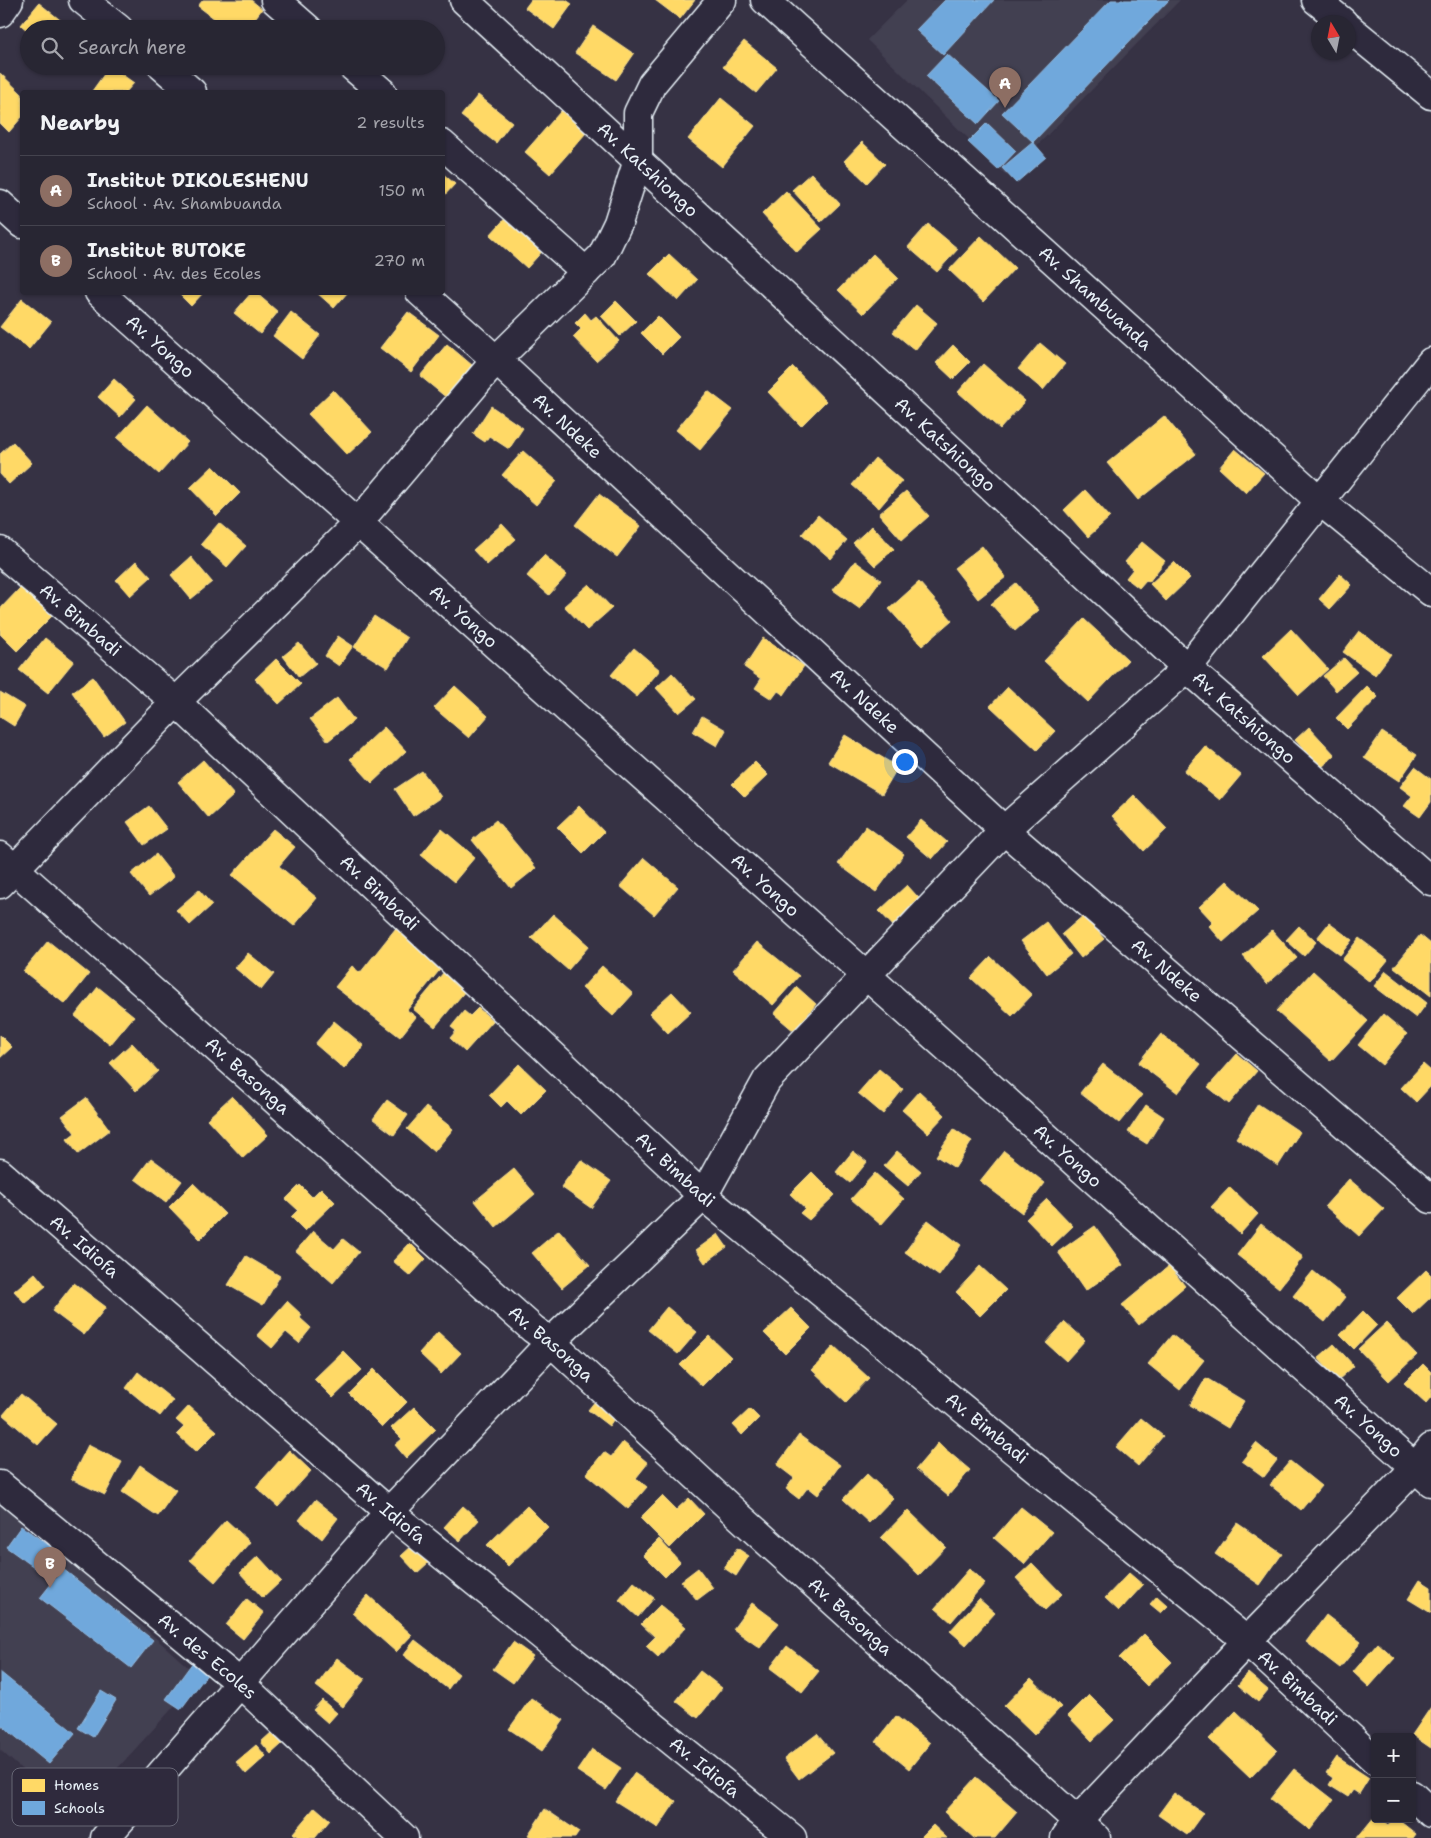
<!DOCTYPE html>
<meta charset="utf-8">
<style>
:root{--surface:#282633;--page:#34323f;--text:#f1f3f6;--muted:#a5a5ac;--line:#44434e;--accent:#ffd166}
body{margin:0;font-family:"Shantell Sans",sans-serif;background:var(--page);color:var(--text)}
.controls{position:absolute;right:15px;bottom:15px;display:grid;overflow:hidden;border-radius:5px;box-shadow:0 1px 4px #0004}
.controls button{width:45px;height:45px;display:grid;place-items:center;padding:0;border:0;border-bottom:1px solid var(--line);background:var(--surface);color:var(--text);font:25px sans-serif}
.compass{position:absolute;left:1311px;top:15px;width:45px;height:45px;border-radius:50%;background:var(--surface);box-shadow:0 1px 4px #0004;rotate:350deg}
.you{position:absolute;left:904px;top:761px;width:18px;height:18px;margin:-12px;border:4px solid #fff;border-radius:50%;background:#1a73e8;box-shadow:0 0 0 8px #1a73e833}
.badge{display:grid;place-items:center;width:32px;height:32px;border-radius:50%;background:var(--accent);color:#fff;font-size:16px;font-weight:700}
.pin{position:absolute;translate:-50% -41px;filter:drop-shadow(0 1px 2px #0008)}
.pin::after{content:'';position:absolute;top:26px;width:18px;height:15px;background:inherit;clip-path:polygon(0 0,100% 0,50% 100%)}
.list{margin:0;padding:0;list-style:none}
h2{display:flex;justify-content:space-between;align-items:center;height:65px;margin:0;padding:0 20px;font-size:21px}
h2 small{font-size:16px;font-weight:400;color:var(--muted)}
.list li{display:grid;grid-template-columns:32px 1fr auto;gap:15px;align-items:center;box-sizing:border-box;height:70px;padding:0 20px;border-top:1px solid var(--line)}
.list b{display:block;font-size:19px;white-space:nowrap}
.list p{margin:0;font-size:16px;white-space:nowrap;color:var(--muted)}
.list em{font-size:16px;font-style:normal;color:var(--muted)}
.icon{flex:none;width:28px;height:28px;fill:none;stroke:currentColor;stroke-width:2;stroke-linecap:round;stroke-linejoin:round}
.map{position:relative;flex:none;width:1431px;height:1838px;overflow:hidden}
.search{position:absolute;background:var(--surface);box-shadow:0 1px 4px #0004;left:20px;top:20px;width:425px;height:55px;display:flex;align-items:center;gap:12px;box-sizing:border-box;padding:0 18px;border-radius:28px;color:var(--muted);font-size:19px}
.panel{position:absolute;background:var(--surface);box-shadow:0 1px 4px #0004;left:20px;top:90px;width:425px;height:205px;border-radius:5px}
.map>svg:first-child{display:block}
.built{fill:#433f51}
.homes{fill:#ffd966;stroke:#f8e092}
.schools{fill:#6fa8dc;stroke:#93bee4}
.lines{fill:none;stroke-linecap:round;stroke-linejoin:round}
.minor-casing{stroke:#e8f1f8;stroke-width:31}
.minor{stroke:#2f2a3d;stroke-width:28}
.labels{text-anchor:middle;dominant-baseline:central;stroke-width:5;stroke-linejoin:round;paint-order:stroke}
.street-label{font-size:18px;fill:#e8f1f8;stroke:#2f2a3d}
.key{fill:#2f2a3d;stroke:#666675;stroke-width:1}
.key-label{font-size:14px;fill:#e8f1f8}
</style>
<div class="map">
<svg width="1431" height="1838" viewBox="0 0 1431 1838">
<rect width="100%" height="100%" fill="#363244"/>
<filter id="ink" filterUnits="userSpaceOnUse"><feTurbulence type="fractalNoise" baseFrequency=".02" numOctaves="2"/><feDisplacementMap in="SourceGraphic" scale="10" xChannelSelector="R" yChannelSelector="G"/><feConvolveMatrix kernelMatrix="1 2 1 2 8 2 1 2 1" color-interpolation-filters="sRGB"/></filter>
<g filter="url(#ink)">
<path class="built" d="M907 0H1180L1007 176 867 40Z
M0 1498 200 1678 74 1816 0 1750Z"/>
<path class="homes" d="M203 0H251L262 9 247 29H228L198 6Z
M531 0H566L572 4 554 29 525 8Z
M655 0H695L680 19Z
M39 3 69 27 68 29H29V32L21 25Z
M593 26 634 54 616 80 575 53Z
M744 41 777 68 756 93 723 67Z
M110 66 134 83 126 92H93L92 91Z
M0 73 22 94V117L9 132 0 123Z
M478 95 512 122 496 143 461 116Z
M721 98 755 126 722 167 688 139Z
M561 111 586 133 550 174 525 152Z
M862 142 885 164 867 183 844 161Z
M442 173 455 184 442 198Z
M811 173 840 204 821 222 792 190Z
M786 191 822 229 797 252 762 214Z
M510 213 547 246 527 268 490 235Z
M928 224 958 249 937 272 908 247Z
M981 236 1015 268 983 302 949 270Z
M669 254 697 280 678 301 649 274Z
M873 254 898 278 863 314 838 290Z
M177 292H204L191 306Z
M252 292H255L278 312 260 334 234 313Z
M316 292H348L334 308Z
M22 299 51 322 29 349 0 327Z
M616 301 636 321 620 336 601 316Z
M916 305 937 323 915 350 893 332Z
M291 312 320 335 302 359 273 336Z
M408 312 439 335 411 372 380 348Z
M585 313 591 320 596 316 619 341 596 361 573 337 581 329 575 323Z
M658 316 679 337 662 354 641 333Z
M1040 343 1065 364 1043 390 1018 369Z
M447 344 479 371 453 403 420 376Z
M953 345 970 362 953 379 936 363Z
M983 364 1025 401 1000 429 958 392Z
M793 367 826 401 801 426 768 392Z
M114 379 136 399 120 417 98 397Z
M333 390 372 432 347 455 308 414Z
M708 391 733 410 700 450 676 430Z
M147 405 188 442 159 474 117 438Z
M491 406 523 428 509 449 489 436 485 442 473 434Z
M1164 416 1196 454 1138 500 1107 463Z
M13 442 32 463 9 484 0 474V454Z
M1235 449 1264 473 1246 493 1219 468Z
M523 451 557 481 536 505 502 475Z
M875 458 902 481 879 508 852 485Z
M213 466 240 493 217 516 190 488Z
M1085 490 1110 517 1088 537 1064 510Z
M906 491 929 516 902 540 879 514Z
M599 494 641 526 617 557 575 525Z
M818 515 847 540 831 559 802 534Z
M219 523 246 546 227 567 201 544Z
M502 524 516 539 487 565 473 550Z
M872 526 894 549 875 566 853 543Z
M1142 542 1165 561 1149 582 1146 580 1139 588 1126 578 1133 569 1125 562Z
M982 546 1006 577 978 599 954 568Z
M544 555 567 575 549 595 527 576Z
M191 557 212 582 191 599 171 575Z
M136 561 151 577 130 596 116 580Z
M855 561 881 580 860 609 833 590Z
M1174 562 1190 578 1166 601 1150 584Z
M1340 574 1352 585 1330 609 1319 599Z
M919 582 952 620 922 646 889 609Z
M1016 583 1039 610 1015 631 991 604Z
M589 584 612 608 587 630 564 606Z
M21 587 52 616 17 651 0 634V609Z
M374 616 407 638 388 668 354 647Z
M1084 619 1128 660 1088 702 1044 661Z
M1291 629 1328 669 1299 695 1263 656Z
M1359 631 1391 654 1375 675 1343 652Z
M338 636 353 646 339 666 325 656Z
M45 638 74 661 48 693 19 670Z
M763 638 804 666 784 695 778 691 772 699 755 688 761 679 744 667Z
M299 643 316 663 299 677 283 656Z
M634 648 660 670 637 697 611 675Z
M1344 658 1357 672 1336 691 1323 676Z
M276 659 301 684 279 704 255 679Z
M672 673 696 699 679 713 656 688Z
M93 677 125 722 104 737 72 692Z
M455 686 488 716 469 738 434 708Z
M1367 686 1378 697 1347 729 1336 718Z
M1008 687 1055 731 1037 750 990 706Z
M0 692 25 707 14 726 0 717Z
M337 698 354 720 328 741 310 719Z
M702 716 726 730 717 746 693 732Z
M384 727 406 751 372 783 350 759Z
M1309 727 1335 755 1321 768 1295 740Z
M1382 732 1417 755 1399 781 1364 758Z
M845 735 898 767 882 794 828 762Z
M1205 746 1241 775 1220 800 1184 771Z
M203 760 234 795 209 818 178 782Z
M755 762 768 775 745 797 732 784Z
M1415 767 1431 779V802L1420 817 1404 806 1412 796 1400 787Z
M422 771 441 797 413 816 395 789Z
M1134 795 1167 829 1144 851 1112 816Z
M149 806 167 829 144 845 127 822Z
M579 806 604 832 583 853 557 827Z
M496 820 536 868 511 888 472 840Z
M921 820 947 842 932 859 906 837Z
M866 826 904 854 876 892 838 864Z
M273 829 295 847 279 866 317 898 294 926 232 875Z
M442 829 475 857 454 882 421 855Z
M156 854 174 877 149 896 131 874Z
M644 858 678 887 654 915 620 886Z
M1227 881 1258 911 1223 942 1209 926 1213 922 1199 907Z
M907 885 926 906 898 931 879 911Z
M199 890 212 905 190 925 176 910Z
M553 914 589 946 568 970 531 938Z
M1084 915 1104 939 1081 958 1062 934Z
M1046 922 1071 954 1047 974 1021 941Z
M400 923 447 961 407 1010 416 1017 400 1037 335 987 352 966 360 973Z
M1329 923 1352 940 1340 955 1317 938Z
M1299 926 1316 942 1304 956 1286 940Z
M1272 930 1297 958 1267 984 1243 956Z
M1420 935 1431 944V996L1394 967Z
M1359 938 1388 960 1370 982 1342 960Z
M48 941 89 974 65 1004 23 971Z
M757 942 799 976 773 1005 733 970Z
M248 953 274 974 261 990 235 968Z
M991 957 1032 995 1012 1016 971 978Z
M602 966 633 994 613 1016 582 988Z
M1313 971 1368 1021 1331 1061 1276 1011Z
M1386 971 1427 1003 1416 1018 1374 986Z
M444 972 466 990 435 1027 413 1009Z
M98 987 134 1016 110 1045 75 1016Z
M797 987 816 1004 794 1031 774 1014Z
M672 992 691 1012 668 1033 649 1013Z
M478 1008 493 1021 465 1052 450 1038 456 1031 451 1027 464 1011 470 1016Z
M1383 1014 1407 1034 1382 1065 1358 1045Z
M334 1021 364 1046 344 1069 315 1044Z
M1161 1034 1201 1064 1178 1093 1138 1063Z
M0 1035 12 1047 0 1058Z
M132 1043 158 1071 136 1091 110 1063Z
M1237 1054 1257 1071 1229 1104 1208 1087Z
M519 1064 546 1090 521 1115 507 1101 501 1107 489 1095Z
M1103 1064 1142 1095 1119 1123 1080 1093Z
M1423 1064 1431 1071V1086L1416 1102 1401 1088Z
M879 1069 903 1089 883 1114 858 1093Z
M919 1091 945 1115 928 1133 902 1110Z
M232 1096 268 1135 243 1158 207 1119Z
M86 1098 110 1130 78 1154 67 1139 75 1133 62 1116Z
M387 1100 408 1115 394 1135 373 1119Z
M1258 1104 1300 1132 1278 1166 1236 1138Z
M1146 1105 1164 1117 1147 1144 1128 1132Z
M426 1107 453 1129 434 1152 407 1129Z
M954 1129 972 1141 955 1168 936 1156Z
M853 1151 867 1162 850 1183 836 1172Z
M897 1151 921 1171 908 1186 884 1166Z
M1004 1151 1045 1183 1022 1213 980 1181Z
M151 1158 182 1181 166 1202 135 1179Z
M581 1160 611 1181 591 1208 561 1187Z
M514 1169 535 1194 496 1227 475 1201Z
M812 1172 835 1195 809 1220 800 1213 805 1208 790 1194Z
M875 1173 904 1199 881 1225 851 1199Z
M1349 1179 1384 1209 1359 1236 1325 1206Z
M193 1183 225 1214 200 1239 169 1207Z
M300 1185 312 1197 321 1188 335 1202 305 1231 291 1217 298 1210 286 1199Z
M1230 1187 1258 1214 1240 1234 1211 1207Z
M1047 1199 1073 1226 1052 1246 1026 1219Z
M928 1220 961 1245 939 1276 905 1252Z
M1261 1224 1303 1257 1279 1288 1237 1255Z
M1095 1226 1123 1265 1085 1291 1058 1252Z
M559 1230 590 1265 562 1288 532 1253Z
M313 1231 334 1249 343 1239 359 1252 333 1283 296 1251Z
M718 1234 727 1247 705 1263 696 1250Z
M410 1243 426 1259 410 1276 393 1261Z
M246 1256 280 1276 263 1305 228 1285Z
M980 1266 1006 1290 980 1316 956 1292Z
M1169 1266 1185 1286 1139 1325 1122 1305Z
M1426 1270 1431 1275V1297L1413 1314 1397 1298Z
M1313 1271 1345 1297 1325 1322 1293 1296Z
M35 1273 46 1286 25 1303 14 1291Z
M74 1283 106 1307 84 1335 52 1311Z
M287 1301 302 1315 300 1318 311 1328 299 1343 286 1332 272 1348 257 1335Z
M667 1307 697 1332 678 1354 648 1330Z
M791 1308 811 1328 785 1354 764 1333Z
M1363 1311 1377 1325 1354 1349 1340 1335Z
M1065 1322 1085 1340 1066 1361 1046 1343Z
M1386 1323 1417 1355 1389 1381 1358 1349Z
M438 1332 461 1353 441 1374 419 1353Z
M1172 1335 1204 1360 1180 1390 1148 1364Z
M709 1336 731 1357 702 1386 680 1365Z
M1334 1344 1354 1366 1338 1380 1318 1358Z
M834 1346 869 1378 846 1402 812 1370Z
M343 1351 362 1370 333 1398 314 1379Z
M1423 1364 1431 1372V1397L1426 1403 1404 1383Z
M374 1369 407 1402 382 1427 349 1394Z
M138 1372 173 1400 160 1416 126 1388Z
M1206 1378 1244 1401 1228 1428 1190 1405Z
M21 1394 57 1424 38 1445 3 1415Z
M600 1395 620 1410 609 1426 588 1410Z
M189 1406 217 1431 196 1452 177 1434 184 1427 176 1420Z
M414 1407 436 1429 406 1458 395 1445 402 1439 391 1428Z
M750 1409 759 1418 742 1435 733 1425Z
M1141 1418 1163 1436 1138 1466 1116 1447Z
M799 1435 840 1465 818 1495 808 1487 799 1499 786 1489 794 1478 777 1465Z
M623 1442 648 1463 636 1478 647 1487 628 1509 586 1474 604 1452 611 1457Z
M938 1443 970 1470 948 1496 916 1469Z
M1256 1443 1277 1460 1264 1477 1242 1461Z
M88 1445 122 1462 105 1495 71 1479Z
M289 1450 311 1471 278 1507 256 1487Z
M1290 1461 1321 1486 1301 1510 1270 1485Z
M140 1465 176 1490 158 1516 122 1492Z
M867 1474 893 1498 869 1523 843 1499Z
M662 1496 676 1510 689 1498 704 1514 670 1548 640 1518Z
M315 1500 338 1518 322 1539 299 1520Z
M463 1506 479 1520 460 1541 444 1527Z
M527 1506 548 1527 508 1566 487 1545Z
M1021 1507 1052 1532 1024 1564 994 1538Z
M908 1510 946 1547 919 1575 881 1538Z
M226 1520 250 1542 215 1582 190 1560Z
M1237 1523 1282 1554 1260 1585 1215 1554Z
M659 1539 680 1562 665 1577 643 1555Z
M413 1545 429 1562 417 1573 401 1556Z
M737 1548 749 1556 736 1576 724 1568Z
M258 1556 281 1581 263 1598 240 1573Z
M1032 1563 1062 1594 1045 1610 1016 1578Z
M698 1568 713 1588 697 1600 681 1581Z
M969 1569 985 1583 951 1622 935 1608Z
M1129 1573 1143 1585 1119 1611 1105 1598Z
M1420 1580 1431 1587V1613L1408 1599Z
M634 1582 654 1598 638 1617 619 1600Z
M368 1595 412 1635 396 1652 352 1613Z
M1157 1596 1168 1606 1161 1613 1150 1604Z
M247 1599 264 1613 243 1639 226 1625Z
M979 1599 995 1613 966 1645 950 1631Z
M752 1603 779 1623 760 1648 733 1629Z
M660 1605 686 1627 658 1657 646 1646 655 1637 641 1624Z
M1326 1615 1361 1642 1340 1668 1306 1642Z
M1144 1634 1172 1662 1147 1686 1119 1658Z
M415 1640 459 1674 448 1689 403 1655Z
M513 1642 533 1656 513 1683 493 1669Z
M1378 1643 1395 1658 1369 1687 1353 1672Z
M787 1646 819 1671 802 1692 770 1668Z
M337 1658 365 1679 343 1707 316 1686Z
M700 1671 722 1688 698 1718 676 1701Z
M1248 1673 1268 1690 1258 1702 1238 1685Z
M1031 1678 1061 1707 1034 1735 1004 1706Z
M1089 1695 1114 1720 1092 1741 1068 1716Z
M531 1698 564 1720 542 1751 509 1729Z
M322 1700 337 1713 328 1723 313 1710Z
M1431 1707V1748L1412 1735Z
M1236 1711 1277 1750 1250 1778 1209 1739Z
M896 1716 930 1743 909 1769 876 1742Z
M272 1732 282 1744 271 1754 261 1742Z
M817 1734 833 1753 799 1779 784 1759Z
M256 1745 266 1756 246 1774 236 1762Z
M592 1749 621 1768 606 1790 577 1771Z
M1337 1757 1369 1778 1359 1794 1353 1790 1348 1797 1329 1785 1333 1778 1326 1773Z
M1294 1769 1334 1800 1310 1830 1270 1799Z
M634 1773 676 1801 658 1828 615 1801Z
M976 1777 1017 1812 995 1838H974L944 1812Z
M1174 1793 1203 1813 1187 1835 1158 1815Z
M315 1807 330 1820 315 1838H299L293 1833Z
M545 1809 579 1832 575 1838H533L528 1835Z
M1375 1816V1819H1379L1388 1826 1393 1819H1397L1416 1834 1413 1838H1357Z
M933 1825 947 1838H920Z"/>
<path class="schools" d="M945 0H994L943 55 916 30Z
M1111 0H1169L1033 142 1002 113Z
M947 54 999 101 978 124 926 76Z
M987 123 1016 151 998 170 968 142Z
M1033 142 1046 157 1016 183 1002 168Z
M21 1526 64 1556 48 1577 6 1547Z
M63 1569 153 1640 131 1668 40 1598Z
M193 1662 208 1673 181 1709 166 1699Z
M0 1672 75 1733 49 1764 0 1724Z
M101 1691 116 1700 93 1737 78 1728Z"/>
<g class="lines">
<g class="minor-casing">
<g id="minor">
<path d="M83 0 119 29"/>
<path d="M275 0 308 29"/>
<path id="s1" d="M464 0 1187 668 1431 881"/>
<path id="s2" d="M765 0 1320 501 1431 592"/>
<path d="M1316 0 1343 22"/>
<path d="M0 13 9 0"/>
<path d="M1348 27 1431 95"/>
<path d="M162 66 192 92"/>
<path d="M352 66 382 92"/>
<path d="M442 144 586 272"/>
<path d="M0 204 22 224"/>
<path id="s3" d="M99 292 866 975 1431 1482"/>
<path id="s4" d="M420 292 496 360 1004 830 1431 1199"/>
<path id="s5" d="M0 551 176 702 703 1196 1247 1641 1375 1760"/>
<path id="s6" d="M0 856 533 1329 551 1342 740 1517 1096 1838"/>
<path d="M0 884 176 702 357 524 496 360 602 256 618 223 638 160V113L652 84 722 0"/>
<path id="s7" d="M0 1173 389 1512 792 1838"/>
<path id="s8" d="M0 1485 240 1683 404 1838"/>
<path d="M1412 1795 1431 1813"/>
<path d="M105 1838 389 1512 551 1342 703 1196 767 1080 1004 830 1187 668 1431 362"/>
<path d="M1065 1838 1077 1821 1247 1641 1415 1468 1431 1448"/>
</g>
</g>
<use href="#minor" class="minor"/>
</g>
</g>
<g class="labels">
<g class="street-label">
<text stroke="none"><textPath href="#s1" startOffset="250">Av. Katshiongo</textPath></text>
<text stroke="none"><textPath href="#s2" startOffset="445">Av. Shambuanda</textPath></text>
<text stroke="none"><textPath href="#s3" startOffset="82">Av. Yongo</textPath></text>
<text stroke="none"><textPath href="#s4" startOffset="199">Av. Ndeke</textPath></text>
<text stroke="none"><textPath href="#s1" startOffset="655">Av. Katshiongo</textPath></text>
<text stroke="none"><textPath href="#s3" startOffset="488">Av. Yongo</textPath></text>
<text stroke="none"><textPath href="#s5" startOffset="106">Av. Bimbadi</textPath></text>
<text stroke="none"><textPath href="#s4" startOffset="604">Av. Ndeke</textPath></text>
<text stroke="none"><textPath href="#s1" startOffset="1060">Av. Katshiongo</textPath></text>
<text stroke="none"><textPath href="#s3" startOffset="892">Av. Yongo</textPath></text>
<text stroke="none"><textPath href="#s5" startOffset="511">Av. Bimbadi</textPath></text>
<text stroke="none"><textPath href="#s4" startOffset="1009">Av. Ndeke</textPath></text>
<text stroke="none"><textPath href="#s6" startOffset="331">Av. Basonga</textPath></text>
<text stroke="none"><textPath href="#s3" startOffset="1298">Av. Yongo</textPath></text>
<text stroke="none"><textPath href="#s5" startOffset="916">Av. Bimbadi</textPath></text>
<text stroke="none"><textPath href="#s7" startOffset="112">Av. Idiofa</textPath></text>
<text stroke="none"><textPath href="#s6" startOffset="736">Av. Basonga</textPath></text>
<text stroke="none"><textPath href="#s3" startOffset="1702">Av. Yongo</textPath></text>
<text stroke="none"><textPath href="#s5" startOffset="1321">Av. Bimbadi</textPath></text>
<text stroke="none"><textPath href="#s7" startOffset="518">Av. Idiofa</textPath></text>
<text stroke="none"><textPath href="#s6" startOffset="1141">Av. Basonga</textPath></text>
<text stroke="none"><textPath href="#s8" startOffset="269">Av. des Ecoles</textPath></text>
<text stroke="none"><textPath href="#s5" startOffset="1726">Av. Bimbadi</textPath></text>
<text stroke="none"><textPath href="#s7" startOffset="922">Av. Idiofa</textPath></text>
</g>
</g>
<rect x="12" y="1768" width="166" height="58" rx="8" class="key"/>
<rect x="22" y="1779" width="23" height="13" fill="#ffd966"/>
<rect x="22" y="1801" width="23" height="14" fill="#6fa8dc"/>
<g class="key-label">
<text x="54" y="1790">Homes</text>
<text x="54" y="1813">Schools</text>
</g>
</svg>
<div class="controls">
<button>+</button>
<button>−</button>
</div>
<svg class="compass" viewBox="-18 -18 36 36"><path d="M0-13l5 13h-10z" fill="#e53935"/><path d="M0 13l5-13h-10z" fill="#a5a5ac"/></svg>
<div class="you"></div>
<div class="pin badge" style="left:1005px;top:108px;background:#8d6e63">A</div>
<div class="pin badge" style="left:50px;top:1588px;background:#8d6e63">B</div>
<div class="search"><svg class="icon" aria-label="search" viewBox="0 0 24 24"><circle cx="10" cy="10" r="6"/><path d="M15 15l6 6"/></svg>Search here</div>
<section class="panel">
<h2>Nearby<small>2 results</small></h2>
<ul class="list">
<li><span class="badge" style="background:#8d6e63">A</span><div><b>Institut DIKOLESHENU</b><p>School · Av. Shambuanda</p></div><em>150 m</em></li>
<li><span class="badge" style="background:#8d6e63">B</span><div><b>Institut BUTOKE</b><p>School · Av. des Ecoles</p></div><em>270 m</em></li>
</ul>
</section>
</div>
